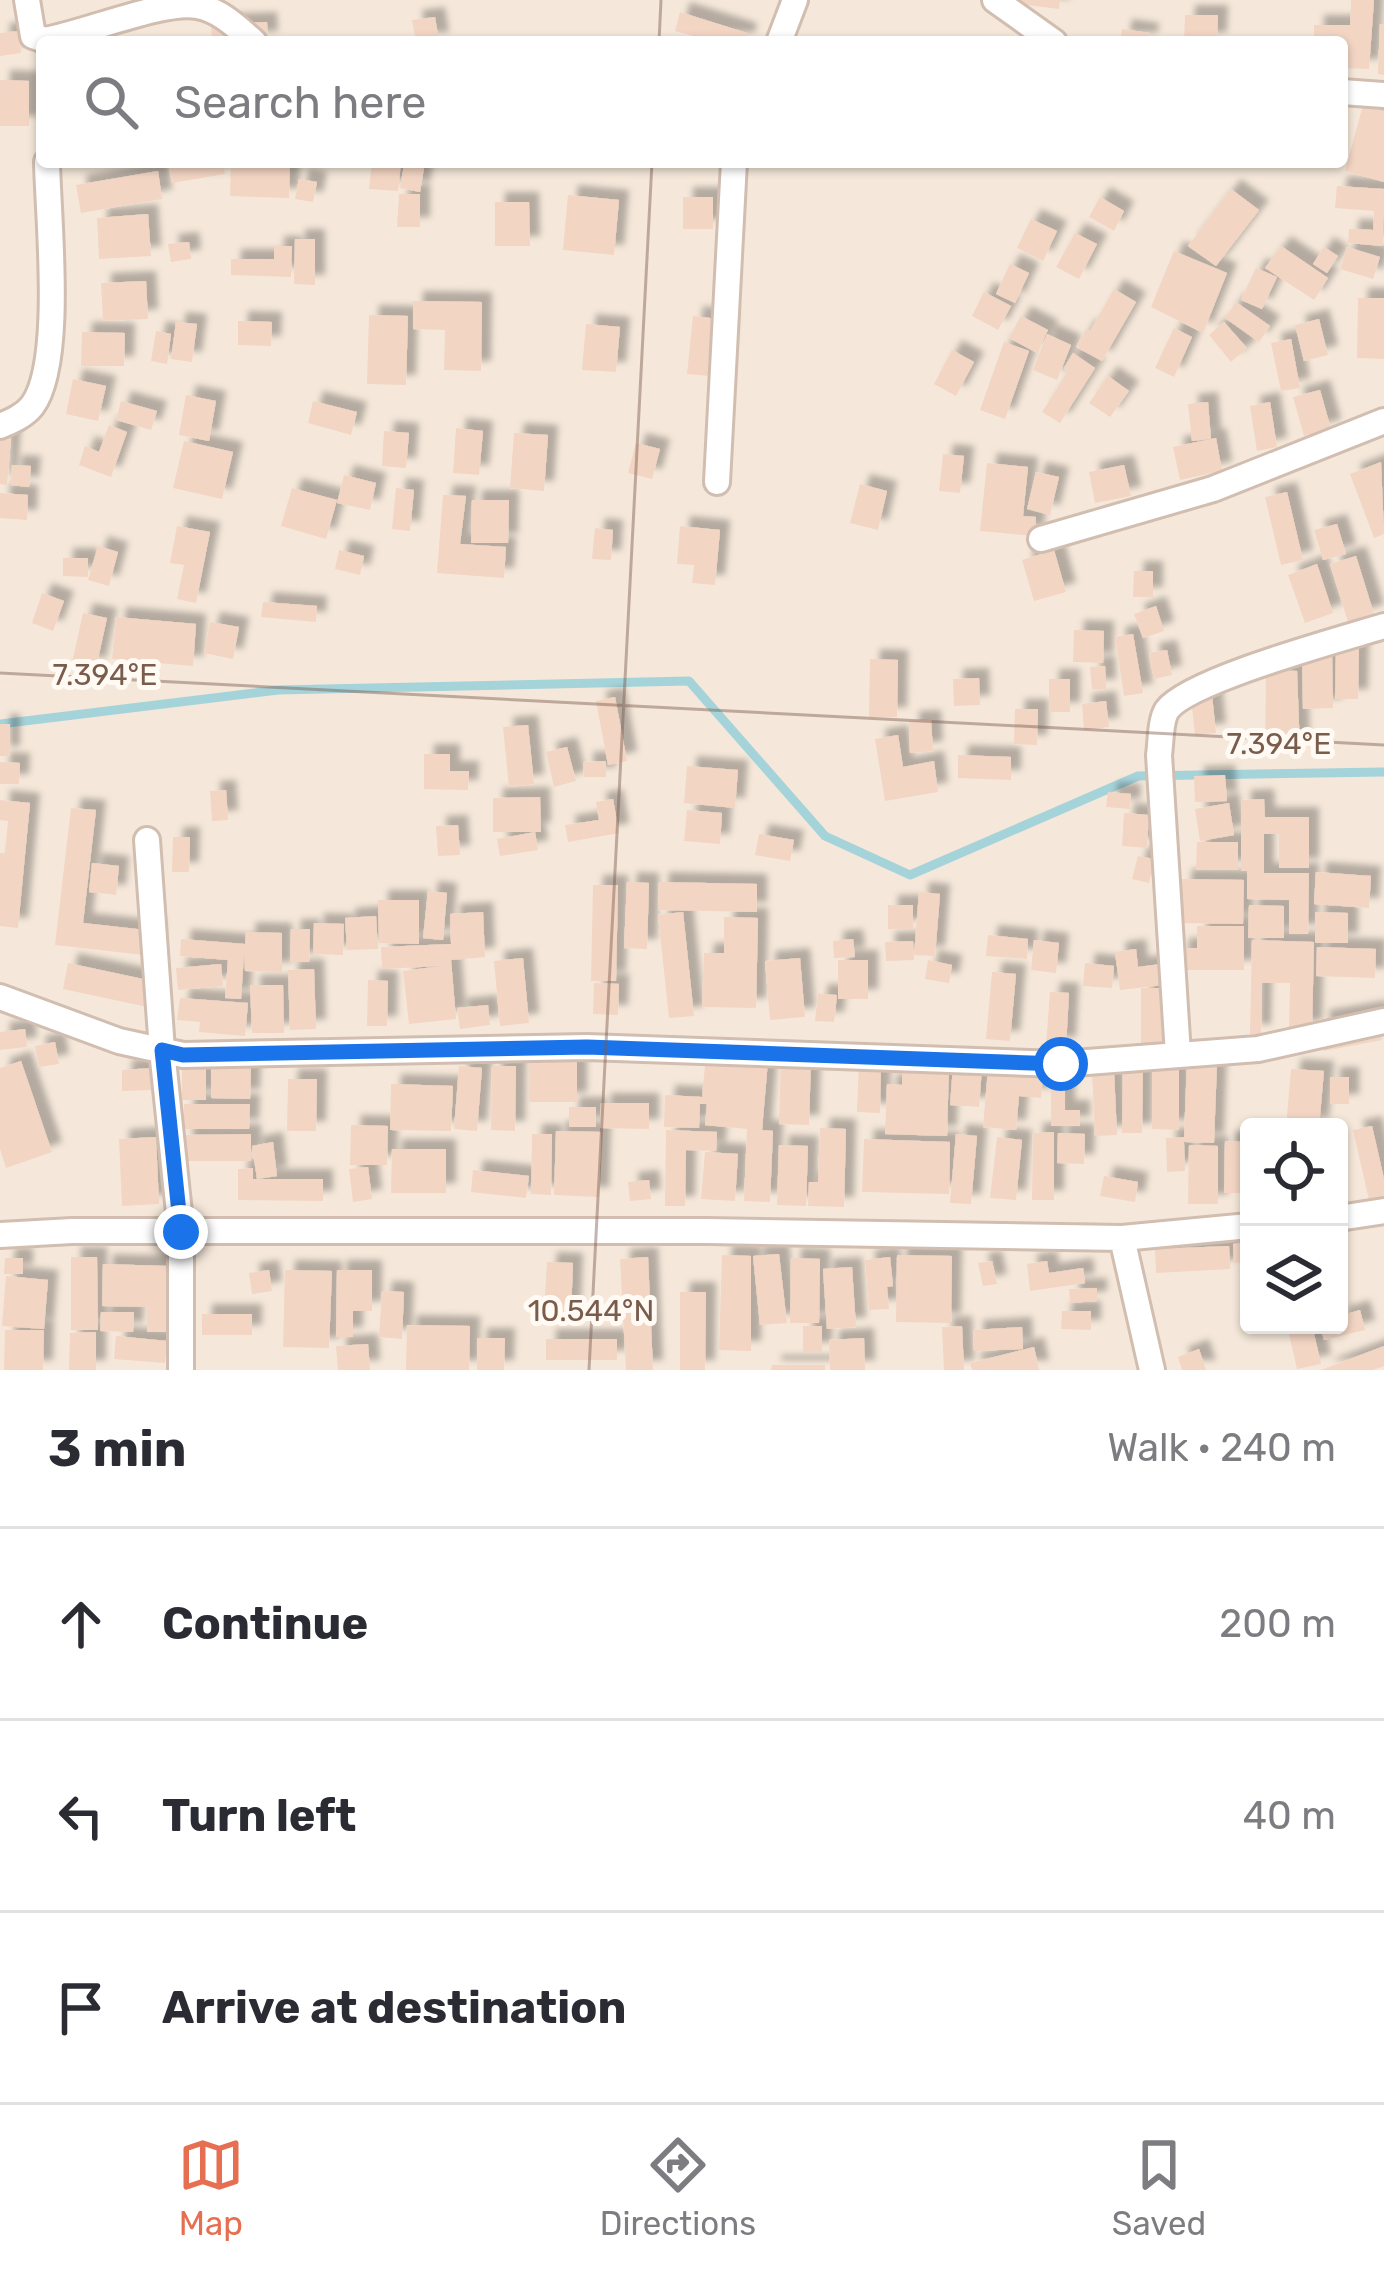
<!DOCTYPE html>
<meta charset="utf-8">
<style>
:root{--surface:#fff;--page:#f2f2f3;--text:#2b2b33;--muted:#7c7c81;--line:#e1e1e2;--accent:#e76f51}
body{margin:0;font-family:Rubik,sans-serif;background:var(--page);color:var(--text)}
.controls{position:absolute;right:36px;bottom:36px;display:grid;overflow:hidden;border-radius:12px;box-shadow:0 3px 9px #0004}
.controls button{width:108px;height:108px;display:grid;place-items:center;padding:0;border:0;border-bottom:3px solid var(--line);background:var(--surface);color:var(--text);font:60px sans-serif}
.stop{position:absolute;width:36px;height:36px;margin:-27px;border:9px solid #1a73e8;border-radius:50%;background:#fff}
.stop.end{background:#1a73e8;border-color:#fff;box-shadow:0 3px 12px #0008}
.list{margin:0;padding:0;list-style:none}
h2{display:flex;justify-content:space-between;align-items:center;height:156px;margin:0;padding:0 48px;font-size:51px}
h2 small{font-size:39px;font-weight:400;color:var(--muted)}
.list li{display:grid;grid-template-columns:78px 1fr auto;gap:36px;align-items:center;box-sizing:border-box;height:192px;padding:0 48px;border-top:3px solid var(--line)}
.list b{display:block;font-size:45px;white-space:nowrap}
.list em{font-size:39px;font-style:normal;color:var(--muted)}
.icon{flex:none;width:66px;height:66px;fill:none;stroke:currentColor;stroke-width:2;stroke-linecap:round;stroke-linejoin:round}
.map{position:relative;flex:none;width:1384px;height:1370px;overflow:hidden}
.search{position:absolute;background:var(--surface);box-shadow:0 3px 9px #0004;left:36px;right:36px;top:36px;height:132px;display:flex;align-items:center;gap:30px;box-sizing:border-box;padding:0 42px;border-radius:12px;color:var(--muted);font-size:45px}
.sheet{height:732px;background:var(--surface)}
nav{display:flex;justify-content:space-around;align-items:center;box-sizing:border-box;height:168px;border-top:3px solid var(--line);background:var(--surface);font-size:33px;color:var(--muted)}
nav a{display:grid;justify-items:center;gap:6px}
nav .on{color:var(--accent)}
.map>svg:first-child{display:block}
.residential{fill:#f5e8da;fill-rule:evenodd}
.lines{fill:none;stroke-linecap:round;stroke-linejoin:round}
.stream{stroke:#a5d3da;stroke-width:9}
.building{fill:#f3d5c3;filter:url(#shadow)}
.street-casing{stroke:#d1beb0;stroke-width:30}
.street{stroke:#fff;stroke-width:24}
.route{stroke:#1a73e8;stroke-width:15}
.ticks{fill:none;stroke:#7a5c4d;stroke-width:3;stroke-opacity:0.45}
.ticks-label{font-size:30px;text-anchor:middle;fill:#7a5c4d;stroke:#fffaf3;stroke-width:10;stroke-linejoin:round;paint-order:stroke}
</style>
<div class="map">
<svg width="1384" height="1370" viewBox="0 0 1384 1370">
<defs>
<filter id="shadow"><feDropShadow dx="10" dy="-10" stdDeviation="3" flood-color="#0004"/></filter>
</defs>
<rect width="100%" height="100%" fill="#fdf6ec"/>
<path class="residential" d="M0 0H1384V1370H0ZM42 42H1342V162H42ZM1249 1127H1339V1325H1249Z"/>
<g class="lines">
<path class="stream" d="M0 724 278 690 689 681 825 836 910 875 1138 776 1384 772"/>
</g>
<path class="building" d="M1020 0H1060L1059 9 1019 4Z
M1351 0H1374L1369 69 1342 68V42H1314V25H1350Z
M680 12 747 33 745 42H700L701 38 675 31Z
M1185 15H1218L1217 42H1184Z
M435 17 439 42H416L412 20Z
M267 22 268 41 212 42 211 24Z
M1380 24H1384V75L1378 74Z
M1122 29 1149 33 1148 42H1120Z
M19 31 21 53 0 56V33Z
M0 80 29 81V126H0Z
M1363 105 1384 111V182L1345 171Z
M168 162H223L225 174 172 183Z
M231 162H290L289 198 230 196Z
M372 162H401L398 191 369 189Z
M404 165 424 168 420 192 400 188Z
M158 171 162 199 81 213 76 185Z
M299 179 317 182 313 202 295 199Z
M1337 186 1384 189 1383 246 1348 243 1349 229 1373 230 1374 211 1335 208Z
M1231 189 1259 210 1216 266 1188 246Z
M399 194H420V227H397Z
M568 195 619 200 614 255 563 250Z
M683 197H713V229H683Z
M1100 197 1124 211 1114 231 1089 217Z
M495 202H529L530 246H495Z
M148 214 151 256 99 259 97 218Z
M1031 219 1057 231 1043 261 1017 248Z
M1075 233 1097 244 1079 279 1056 267Z
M295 239H315V285L294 284Z
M189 242 191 259 171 262 168 244Z
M274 246H292L291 277 231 275V259H274Z
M1281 246 1328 278 1314 300 1265 268Z
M1324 247 1338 256 1327 273 1313 264Z
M1347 247 1380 257 1373 279 1340 269Z
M1174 251 1227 273 1203 333 1151 307Z
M1010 264 1029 273 1015 303 996 294Z
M1256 268 1277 277 1262 309 1241 300Z
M146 281 148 319 103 321 101 283Z
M1114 289 1136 302 1102 361 1076 347 1086 329 1090 331Z
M984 292 1011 306 998 330 972 316Z
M1358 298H1384V359L1357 358Z
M413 301 482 302 481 371 444 370 445 330 413 329Z
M1236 302 1270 326 1259 342 1225 318Z
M369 315 408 316 406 385 367 384Z
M693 316 727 320 721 377 687 374Z
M1021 316 1048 330 1037 353 1009 338Z
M1319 319 1328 355 1304 361 1295 325Z
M238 321 272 322 271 346 238 345Z
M176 322 197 324 192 362 171 359Z
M1224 322 1247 348 1231 362 1209 335Z
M586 324 620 327 616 372 582 370Z
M1174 328 1192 337 1174 377 1155 368Z
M156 331 171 334 167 364 151 361Z
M82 332 125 333 124 366H81Z
M1047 334 1071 345 1057 380 1033 370Z
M1291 339 1300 388 1281 391 1271 343Z
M1004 342 1029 351 1005 419 980 410Z
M952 350 974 362 956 396 934 384Z
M1073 353 1095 368 1060 423 1042 412 1068 371 1064 368Z
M1108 376 1129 391 1110 417 1089 403Z
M73 379 106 386 98 421 66 414Z
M1320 390 1331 429 1304 436 1293 397Z
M186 395 216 401 209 441 179 435Z
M121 401 157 411 151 430 116 420Z
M313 401 357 412 351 435 308 423Z
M1208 402 1211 439 1192 441 1188 404Z
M1270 402 1277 447 1257 451 1250 406Z
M0 425 12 426 7 485 0 484Z
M109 425 127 432 111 477 79 465 85 446 99 452Z
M456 428 483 431 479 475 453 473Z
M384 431 409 433 406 468 382 466Z
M514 433 548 435 544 491 510 488Z
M1216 438 1222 471 1180 480 1173 447Z
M184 441 233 452 222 499 173 488Z
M636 443 660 449 652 479 628 473Z
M943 454 964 456 960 493 939 491Z
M1381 462 1384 534 1374 538 1350 474Z
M987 463 1028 467 1023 516 1036 517 1034 536 980 531Z
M12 465 31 466 29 487 11 485Z
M1124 465 1131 496 1095 503 1089 472Z
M1036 472 1059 477 1050 515 1027 509Z
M344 475 376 483 370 510 337 503Z
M860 484 887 491 878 530 850 523Z
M292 488 337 500 326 539 281 526Z
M396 488 414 490 410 531 392 529Z
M1287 492 1303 560 1281 565 1265 497Z
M0 493 28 495 27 520 0 518Z
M443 495 466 496 460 544 506 547 504 578 437 573Z
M472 500H509L508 543H471Z
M1337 524 1346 554 1323 560 1314 530Z
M177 526 210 532 196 603 177 599 184 565 170 563Z
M680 526 720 530 715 585 692 583 694 565 677 564Z
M595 528 613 530 611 560 592 559Z
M98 546 118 552 109 586 88 580Z
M339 550 364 556 360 575 335 569Z
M1054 550 1066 592 1034 601 1022 560Z
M1356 556 1374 614 1348 622 1330 564Z
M63 558H88V577L63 576Z
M1317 564 1333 613 1305 623 1288 575Z
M1134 571H1153V597H1133Z
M42 593 64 601 53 631 32 623Z
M263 602 317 606 316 622 261 617Z
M1156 606 1164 631 1143 638 1134 614Z
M83 613 107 618 96 668 72 663Z
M116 617 196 624 193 666 112 659Z
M210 622 239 627 233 659 204 653Z
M1074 630 1104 631 1103 663 1073 662Z
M1133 634 1143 693 1124 696 1115 637Z
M1336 647 1359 648 1358 699H1335Z
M1167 650 1172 675 1154 679 1149 653Z
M1332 652 1333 708 1303 709 1302 653Z
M870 659 898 660 897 717H869Z
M1105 666 1106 689H1092L1090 667Z
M1266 670 1297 671 1300 750H1265Z
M979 678 980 705 954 706 953 679Z
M1049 679H1070V712H1049Z
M1212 695 1216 733 1195 735 1191 698Z
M615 697 627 761 608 765 596 701Z
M1106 701 1109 727 1084 730 1082 704Z
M1015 709H1038L1037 745 1014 744Z
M931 720 933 751 910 753 909 721Z
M0 724H10V756H0Z
M528 725 534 784 509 787 503 727Z
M898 735 903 767 934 761 938 792 885 801 875 739Z
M567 747 576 781 554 787 546 752Z
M424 754H450V771H469L468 790 424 789Z
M958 755 1011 757V780L958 778Z
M606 761V777H584L583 762Z
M0 762 20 763 19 784H0Z
M687 766 738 770 735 808 684 803Z
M1225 775 1227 801 1195 802 1194 776Z
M226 790 228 820 212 821 210 791Z
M1108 792 1131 794 1130 809 1106 807Z
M540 797 541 832H493V798Z
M613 799 619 833 568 842 565 825 599 820 596 802Z
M1264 799 1265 817H1309V868H1279V834H1264V873H1309L1308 934H1289V900L1247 899V871H1241V800Z
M0 800 30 803 18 928 0 926V853H5L8 821 0 820Z
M1229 803 1234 835 1200 841 1195 809Z
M71 808 96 810 83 923 155 931 152 956 55 945Z
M687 810 722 813 720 844 684 841Z
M1124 813 1149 815 1147 848 1122 846Z
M458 825 460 855 438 856 436 826Z
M535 832 538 850 500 856 497 839Z
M759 834 794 840 790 861 755 855Z
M173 837H190L189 872H172Z
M1197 842H1238V870H1196Z
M1138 856 1154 859 1149 883 1132 879Z
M92 863 119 866 116 895 89 892Z
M1316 872 1371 876 1369 908 1314 904Z
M1182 879 1244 880 1243 924 1179 923Z
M627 882 649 883 647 949 624 948Z
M659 882 757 884V912L658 910Z
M593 885H618L616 981H591Z
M428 891 447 893 443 940 423 938Z
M919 892 940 894 935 956 914 955Z
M378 900H419V944L379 943Z
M888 905H913V929H888Z
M1249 905 1284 906V938H1248Z
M483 912 485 957 451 960 456 1019 409 1024 403 971 441 966 382 969 381 947 451 944 450 914Z
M683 912 694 1016 669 1018 658 915Z
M1315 912 1348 913V943H1315Z
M376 916 378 949 347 950 345 918Z
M724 917 758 918 756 1008 702 1007 704 953H724Z
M314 923 344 924 343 955 313 954Z
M1197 926H1244V970H1178L1179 948H1197Z
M291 929H310L309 962H290Z
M246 932 282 933V972L245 971 244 954 241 999 225 998 228 960 180 956 181 939 245 944Z
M988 935 1028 939 1027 959 986 956Z
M853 939 855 957 834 958 833 941Z
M1034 940 1059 943 1056 973 1031 970Z
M1252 940 1314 942 1312 1030H1289L1290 983H1262L1261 1034H1250Z
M913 941 914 960 886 961 885 942Z
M1317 947 1376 949 1375 978 1316 976Z
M1136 949 1138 967 1161 964 1164 985 1120 990 1115 952Z
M523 958 529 1023 500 1026 494 961Z
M800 958 805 1017 770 1020 765 961Z
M838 960H868V999H838Z
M928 960 952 965 949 983 925 979Z
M68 963 157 982 152 1008 63 989Z
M1085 963 1114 966 1112 988 1083 986Z
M221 964 223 986 178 990 176 968Z
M314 969 316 1029 290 1030 288 970Z
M992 972 1016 974 1010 1041 986 1039Z
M368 980 388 981 387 1026H367Z
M594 983 619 984 618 1015 593 1014Z
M250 985H283L284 1033H252Z
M1141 988H1168V1043L1141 1044Z
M1050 992 1069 993 1066 1047 1046 1046Z
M818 994 837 995 834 1022 815 1021Z
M180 998 248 1003 245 1036 199 1032 200 1022 177 1020Z
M488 1005 490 1025 460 1029 457 1008Z
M1377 1010 1382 1040 1324 1051 1319 1020Z
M25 1029 27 1047 0 1050V1032Z
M55 1042 59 1064 39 1067 35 1046Z
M706 1055 768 1061 762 1130 773 1131 770 1202 744 1201 747 1129 705 1125 707 1104H700L699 1128 664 1127 665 1095 702 1097Z
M781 1059H811L809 1125 779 1124Z
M529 1060H577V1102H529Z
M21 1061 52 1152 6 1168 0 1149V1068Z
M859 1062 881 1063 880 1113 857 1112Z
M1187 1062 1217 1063 1214 1143 1184 1142 1185 1171 1167 1172 1166 1138 1184 1137Z
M1152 1063 1179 1064V1130L1152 1129Z
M902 1065H949L947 1136 885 1134 887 1084 902 1085Z
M1123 1065H1143L1142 1133H1122Z
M211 1066 251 1067 250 1099 211 1098Z
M459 1066 482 1068 477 1131 454 1129Z
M492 1066H516L515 1131 491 1130Z
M953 1066 982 1068 979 1107 950 1105Z
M182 1067H206V1100H182Z
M152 1068V1090L122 1091V1070Z
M1291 1069 1324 1071 1319 1127H1286Z
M988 1070 1043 1075 1041 1098 1019 1096 1016 1130 983 1127Z
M1114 1071 1117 1135 1095 1136 1092 1072Z
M1051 1076H1065V1110H1080V1126H1051Z
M1330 1077H1349V1104H1330Z
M288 1079H317L316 1131H287Z
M391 1084 453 1086 451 1131 390 1130Z
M601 1103H649V1129L600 1128Z
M184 1104H250L249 1129H184Z
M569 1107H596V1127H569Z
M351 1125 388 1126 387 1165H350Z
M1372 1126 1384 1179V1197L1369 1200 1353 1130Z
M820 1128 846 1129 844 1207 808 1206 809 1182H818Z
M666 1130 717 1132 716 1151 686 1150 685 1206H665Z
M556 1131 601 1132 599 1197 554 1195Z
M1054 1132V1200H1032L1033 1133Z
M1058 1133 1085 1134 1084 1164 1057 1163Z
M251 1134V1161H183V1135Z
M532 1134H552L551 1195 531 1194Z
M956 1134 977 1136 971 1204 950 1203Z
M156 1137 159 1204 122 1206 119 1139Z
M997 1137 1022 1140 1016 1200 990 1198Z
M864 1139 950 1142 949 1194 862 1192Z
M1225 1141 1249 1142V1193H1224Z
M273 1142 277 1176 257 1179 252 1146Z
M779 1145 808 1146 806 1206 777 1205Z
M1189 1145 1218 1146V1204H1188Z
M392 1149H446V1193H391Z
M705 1152 738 1154 735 1201 701 1199Z
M368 1167 372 1199 353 1202 349 1169Z
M253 1168V1179H323V1201L238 1200V1169Z
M473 1170 529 1176 526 1198 471 1192Z
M1104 1176 1138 1182 1135 1202 1100 1196Z
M649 1180 651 1199 630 1201 628 1182Z
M1249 1243V1262L1234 1263 1233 1244Z
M1229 1246 1230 1269 1156 1273 1155 1249Z
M779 1254 787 1323 760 1325 753 1256Z
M722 1255 751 1256V1351L719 1350Z
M897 1255 952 1256 951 1323 896 1322Z
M71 1257H97L98 1330H71Z
M648 1257 653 1370H626L620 1259Z
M890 1257 893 1286 887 1287 889 1309 869 1310 865 1260Z
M5 1258H23V1274H4Z
M791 1258 820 1259 819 1323H790Z
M992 1261 997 1284 983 1286 978 1263Z
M1047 1261 1049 1273 1083 1268 1085 1283 1030 1291 1027 1264Z
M547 1262 573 1263 571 1314 544 1312Z
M103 1264 168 1266 166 1332H147V1307L102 1306Z
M852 1267 856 1327 827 1329 823 1269Z
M269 1270 272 1291 252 1294 249 1273Z
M285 1270 332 1271 329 1348 283 1347Z
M337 1270H372V1311H353V1337H336Z
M6 1276 48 1280 44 1329 2 1326Z
M1097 1288V1301L1070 1303 1069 1289Z
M382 1291 404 1292 402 1339 379 1337Z
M680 1292H706L705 1370H680Z
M1360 1310 1365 1330 1324 1340 1320 1325H1339V1316Z
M1062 1311H1091V1330L1061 1329Z
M101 1312H134L133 1332 100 1331Z
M202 1314H252V1335H202Z
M407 1325 470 1326 469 1370H406Z
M1287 1325H1312L1321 1364 1297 1369Z
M803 1326H822V1352H803Z
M962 1326 964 1370H944L942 1327Z
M1022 1327 1023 1349 974 1351 973 1330Z
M5 1330H44L43 1370H4Z
M96 1332V1370H69L70 1333Z
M116 1336 167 1341 165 1363 114 1359Z
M477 1338H505L504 1370H477Z
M864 1338 865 1370H830L829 1340Z
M546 1339H617V1360H546Z
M368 1344 370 1370H338L336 1346Z
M1384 1346V1366L1373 1370H1321Z
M1034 1347 1039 1370H972L970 1363Z
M1199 1349 1206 1370H1182L1178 1357Z
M772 1365H825V1370H771Z"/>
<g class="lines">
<g class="street-casing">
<path id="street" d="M27 0 33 36 45 40C85 33 163 0 197 6 220 10 237 27 254 42
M995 0 1054 42
M779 42 795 0
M1342 92 1384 95
M0 426C12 421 24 416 32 406 64 364 48 218 47 162
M717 482 734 162
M1041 539 1213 489 1384 421
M147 840 162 1050 181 1232V1370
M0 997 119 1041 183 1055 587 1047 1061 1064 1258 1049 1384 1021
M1178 1055 1159 755C1161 742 1160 721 1167 710 1189 680 1342 639 1384 626
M1339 1218 1384 1211
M0 1235 72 1231H707L1122 1238 1249 1226
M1122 1238 1152 1370"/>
</g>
<use href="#street" class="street"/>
</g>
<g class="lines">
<path class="route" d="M181 1232 162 1050 183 1055 587 1047 1061 1064"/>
</g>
<path class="ticks" d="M659 42 661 0M0 673 1384 745M589 1370 652 162"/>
<g class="ticks-label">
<text x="105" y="685">7.394°E</text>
<text x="1279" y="754">7.394°E</text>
<text x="591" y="1321">10.544°N</text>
</g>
</svg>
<div class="controls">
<button><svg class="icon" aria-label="locate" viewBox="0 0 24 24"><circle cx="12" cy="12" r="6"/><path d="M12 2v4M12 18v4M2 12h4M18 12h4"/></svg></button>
<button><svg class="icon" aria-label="layers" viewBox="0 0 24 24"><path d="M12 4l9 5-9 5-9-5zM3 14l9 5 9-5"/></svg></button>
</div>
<div class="stop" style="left:1061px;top:1064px"></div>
<div class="stop end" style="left:181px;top:1232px"></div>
<div class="search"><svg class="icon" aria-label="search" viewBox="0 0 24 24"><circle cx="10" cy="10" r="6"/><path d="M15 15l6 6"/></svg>Search here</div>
</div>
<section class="sheet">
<h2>3 min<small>Walk · 240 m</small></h2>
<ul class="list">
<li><svg class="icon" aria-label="ahead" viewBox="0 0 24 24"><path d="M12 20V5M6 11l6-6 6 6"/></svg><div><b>Continue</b></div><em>200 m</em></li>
<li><svg class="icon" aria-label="left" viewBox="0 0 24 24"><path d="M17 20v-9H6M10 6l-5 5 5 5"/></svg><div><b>Turn left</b></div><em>40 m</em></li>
<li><svg class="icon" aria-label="arrive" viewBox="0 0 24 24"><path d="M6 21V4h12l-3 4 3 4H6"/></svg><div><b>Arrive at destination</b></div></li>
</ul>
</section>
<nav>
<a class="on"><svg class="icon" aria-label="map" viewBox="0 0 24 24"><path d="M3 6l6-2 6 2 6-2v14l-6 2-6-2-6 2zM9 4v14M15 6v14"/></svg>Map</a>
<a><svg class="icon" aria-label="directions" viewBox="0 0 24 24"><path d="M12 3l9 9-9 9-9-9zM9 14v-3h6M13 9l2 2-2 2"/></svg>Directions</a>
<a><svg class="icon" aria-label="saved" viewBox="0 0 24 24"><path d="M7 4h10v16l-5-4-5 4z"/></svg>Saved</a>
</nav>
